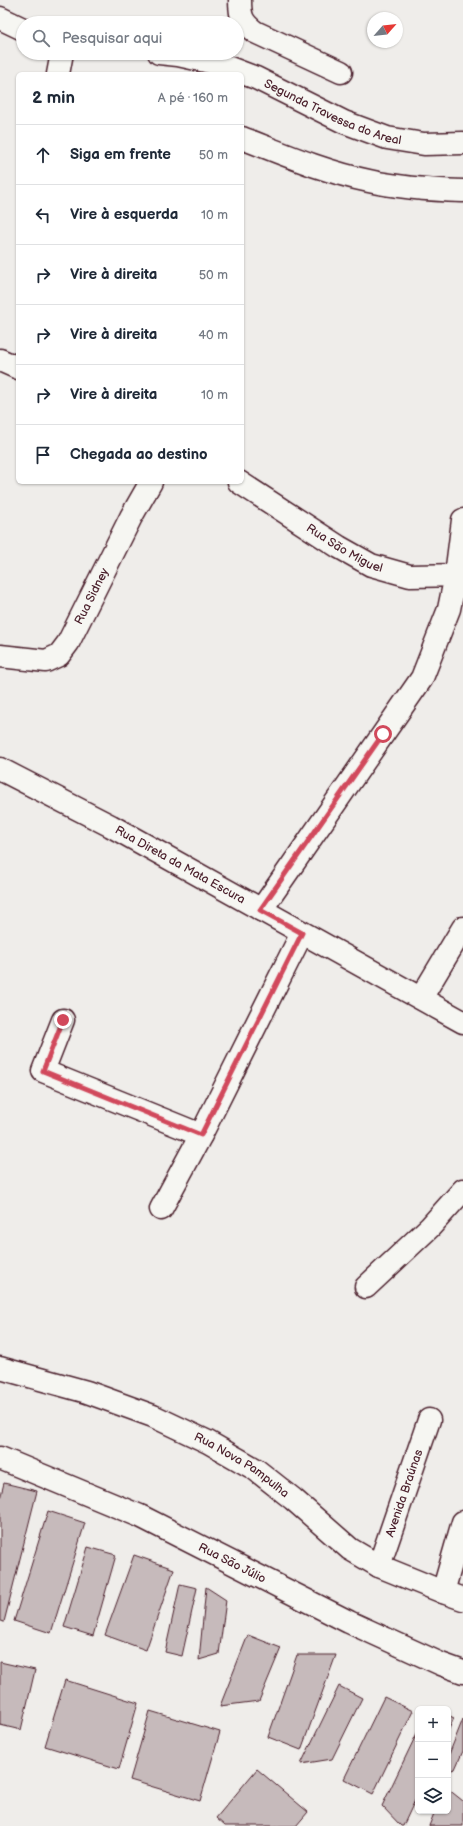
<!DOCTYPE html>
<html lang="pt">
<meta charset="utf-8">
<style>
:root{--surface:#fff;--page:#f6f6f7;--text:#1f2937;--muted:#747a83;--line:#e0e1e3}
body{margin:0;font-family:"Balsamiq Sans",sans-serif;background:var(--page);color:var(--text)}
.controls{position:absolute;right:12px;bottom:12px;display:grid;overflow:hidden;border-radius:6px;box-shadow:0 1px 3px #0004}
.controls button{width:36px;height:36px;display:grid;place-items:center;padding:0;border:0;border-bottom:1px solid var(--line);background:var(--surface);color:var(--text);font:20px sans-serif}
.compass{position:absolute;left:367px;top:12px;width:36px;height:36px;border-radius:50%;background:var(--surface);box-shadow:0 1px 3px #0004;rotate:63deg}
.stop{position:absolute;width:12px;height:12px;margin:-9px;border:3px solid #d1495b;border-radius:50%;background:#fff}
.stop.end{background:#d1495b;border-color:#fff;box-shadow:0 1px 4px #0008}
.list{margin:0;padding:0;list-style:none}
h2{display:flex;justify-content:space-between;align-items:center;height:52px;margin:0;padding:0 16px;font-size:17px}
h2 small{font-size:13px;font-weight:400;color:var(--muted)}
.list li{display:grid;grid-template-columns:26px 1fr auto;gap:12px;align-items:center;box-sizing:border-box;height:60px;padding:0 16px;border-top:1px solid var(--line)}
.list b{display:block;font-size:15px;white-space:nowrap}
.list em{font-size:13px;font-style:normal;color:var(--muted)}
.icon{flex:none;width:22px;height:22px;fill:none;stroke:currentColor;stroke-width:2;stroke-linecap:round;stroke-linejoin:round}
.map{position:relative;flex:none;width:463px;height:1826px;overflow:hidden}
.search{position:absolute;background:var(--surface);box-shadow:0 1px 3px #0004;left:16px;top:16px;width:228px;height:44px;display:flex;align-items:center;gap:10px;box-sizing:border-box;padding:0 14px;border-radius:22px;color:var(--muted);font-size:15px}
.panel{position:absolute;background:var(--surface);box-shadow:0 1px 3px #0004;left:16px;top:72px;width:228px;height:412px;border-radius:6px}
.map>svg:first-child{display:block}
.building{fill:#c6babb;stroke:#4a1f2b}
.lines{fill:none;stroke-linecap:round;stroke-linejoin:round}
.minor-casing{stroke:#4a1f2b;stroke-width:25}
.minor{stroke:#f6f6f2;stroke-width:22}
.route{stroke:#d1495b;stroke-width:5}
.labels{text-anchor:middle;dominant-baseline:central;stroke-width:4;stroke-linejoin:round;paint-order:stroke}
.street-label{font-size:12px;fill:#4a1f2b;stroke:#f6f6f2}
</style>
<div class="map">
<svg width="463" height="1826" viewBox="0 0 463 1826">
<rect width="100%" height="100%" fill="#efedea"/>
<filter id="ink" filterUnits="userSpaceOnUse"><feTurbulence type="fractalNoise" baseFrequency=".025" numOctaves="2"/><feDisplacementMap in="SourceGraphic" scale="8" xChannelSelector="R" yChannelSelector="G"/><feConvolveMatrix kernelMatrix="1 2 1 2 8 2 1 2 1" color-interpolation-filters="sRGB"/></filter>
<g filter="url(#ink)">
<path class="building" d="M4 1483 37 1491 4 1622 0 1621V1499Z
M48 1511 85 1523 51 1633 14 1621Z
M88 1547 116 1555 93 1636 64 1627Z
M134 1555 174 1569 146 1650 105 1635Z
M180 1584 197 1588 182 1656 165 1652Z
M206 1587 226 1600 219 1654 199 1660Z
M248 1635 281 1648 259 1701 220 1706Z
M297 1655H336L301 1750 268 1737Z
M0 1662 35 1670 21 1730 0 1725Z
M65 1680 138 1703 119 1769 45 1746Z
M339 1686 362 1698 332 1759 301 1764Z
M384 1697 413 1711 373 1794 344 1779Z
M150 1711 220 1732 200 1801 130 1780Z
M448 1715 454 1718 448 1731Z
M463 1719V1751L455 1769 448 1771V1757Z
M418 1731V1794L403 1826H401L382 1806Z
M257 1769 308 1812 296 1826H225L216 1818Z
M448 1789 463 1801V1826H429L435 1811H448Z"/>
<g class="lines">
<g class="minor-casing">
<g id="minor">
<path d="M240 0C240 17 242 22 255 32L341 72"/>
<path d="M0 18 23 29"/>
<path id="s1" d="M159 53 178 55 219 64 256 78 344 122 387 138 424 144 463 143"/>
<path d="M58 74 62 53"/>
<path d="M242 138C284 154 325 172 369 181 400 188 432 190 463 191"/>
<path d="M0 360 18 368"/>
<path id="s2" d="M239 482 339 547 371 565 410 576 463 575"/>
<path id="s3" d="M0 656 46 661 59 655 68 643 131 517 151 482"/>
<path id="s4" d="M0 769 111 826 463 1022"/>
<path d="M261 910 422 678 449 609 456 575 463 520"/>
<path d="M421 998 463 928"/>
<path d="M63 1020 43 1071 201 1135"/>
<path d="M161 1209 201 1135 302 933"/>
<path d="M366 1287 430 1227 463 1190"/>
<path id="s5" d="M0 1368 87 1392 153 1416 208 1442 255 1469 293 1499 350 1549 379 1566 443 1592 463 1599"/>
<path id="s6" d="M0 1458 140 1516 349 1622 441 1664 463 1672"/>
<path id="s7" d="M379 1566 429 1420"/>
<path d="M443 1592 463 1522"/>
</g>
</g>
<use href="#minor" class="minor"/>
</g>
</g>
<g class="lines" filter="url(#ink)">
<path class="route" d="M63 1020 43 1071 201 1135 302 933 260 910 383 734"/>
</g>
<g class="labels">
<g class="street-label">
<text stroke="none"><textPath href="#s1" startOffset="185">Segunda Travessa do Areal</textPath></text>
<text stroke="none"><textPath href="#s2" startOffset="125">Rua São Miguel</textPath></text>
<text stroke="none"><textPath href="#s3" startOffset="128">Rua Sidney</textPath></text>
<text stroke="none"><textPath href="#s4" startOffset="204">Rua Direta da Mata Escura</textPath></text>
<text stroke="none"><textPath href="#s5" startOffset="262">Rua Nova Pampulha</textPath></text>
<text stroke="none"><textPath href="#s7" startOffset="77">Avenida Braúnas</textPath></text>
<text stroke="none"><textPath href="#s6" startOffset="255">Rua São Júlio</textPath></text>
</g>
</g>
</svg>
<div class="controls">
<button>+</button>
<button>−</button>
<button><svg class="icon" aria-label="layers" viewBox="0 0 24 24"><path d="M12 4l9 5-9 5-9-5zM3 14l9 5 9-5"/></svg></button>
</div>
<svg class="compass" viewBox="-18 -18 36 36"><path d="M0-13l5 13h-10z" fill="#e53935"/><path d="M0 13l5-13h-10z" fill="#747a83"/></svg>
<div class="stop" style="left:383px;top:734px"></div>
<div class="stop end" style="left:63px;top:1020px"></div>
<div class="search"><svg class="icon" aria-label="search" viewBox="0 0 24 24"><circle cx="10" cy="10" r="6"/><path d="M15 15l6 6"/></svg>Pesquisar aqui</div>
<section class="panel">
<h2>2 min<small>A pé · 160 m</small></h2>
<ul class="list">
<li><svg class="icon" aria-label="ahead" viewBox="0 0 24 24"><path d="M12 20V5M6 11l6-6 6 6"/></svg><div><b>Siga em frente</b></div><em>50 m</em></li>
<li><svg class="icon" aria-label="left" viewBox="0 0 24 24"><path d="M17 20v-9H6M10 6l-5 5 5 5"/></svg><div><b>Vire à esquerda</b></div><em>10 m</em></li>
<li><svg class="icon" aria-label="right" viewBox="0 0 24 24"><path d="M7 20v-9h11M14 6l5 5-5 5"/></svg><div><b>Vire à direita</b></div><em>50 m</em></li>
<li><svg class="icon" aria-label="right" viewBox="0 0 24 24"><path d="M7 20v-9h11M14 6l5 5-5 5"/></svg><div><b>Vire à direita</b></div><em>40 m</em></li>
<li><svg class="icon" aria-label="right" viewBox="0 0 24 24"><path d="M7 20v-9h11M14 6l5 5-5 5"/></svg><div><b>Vire à direita</b></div><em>10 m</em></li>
<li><svg class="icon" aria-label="arrive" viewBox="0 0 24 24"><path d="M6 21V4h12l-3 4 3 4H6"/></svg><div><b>Chegada ao destino</b></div></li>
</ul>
</section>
</div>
